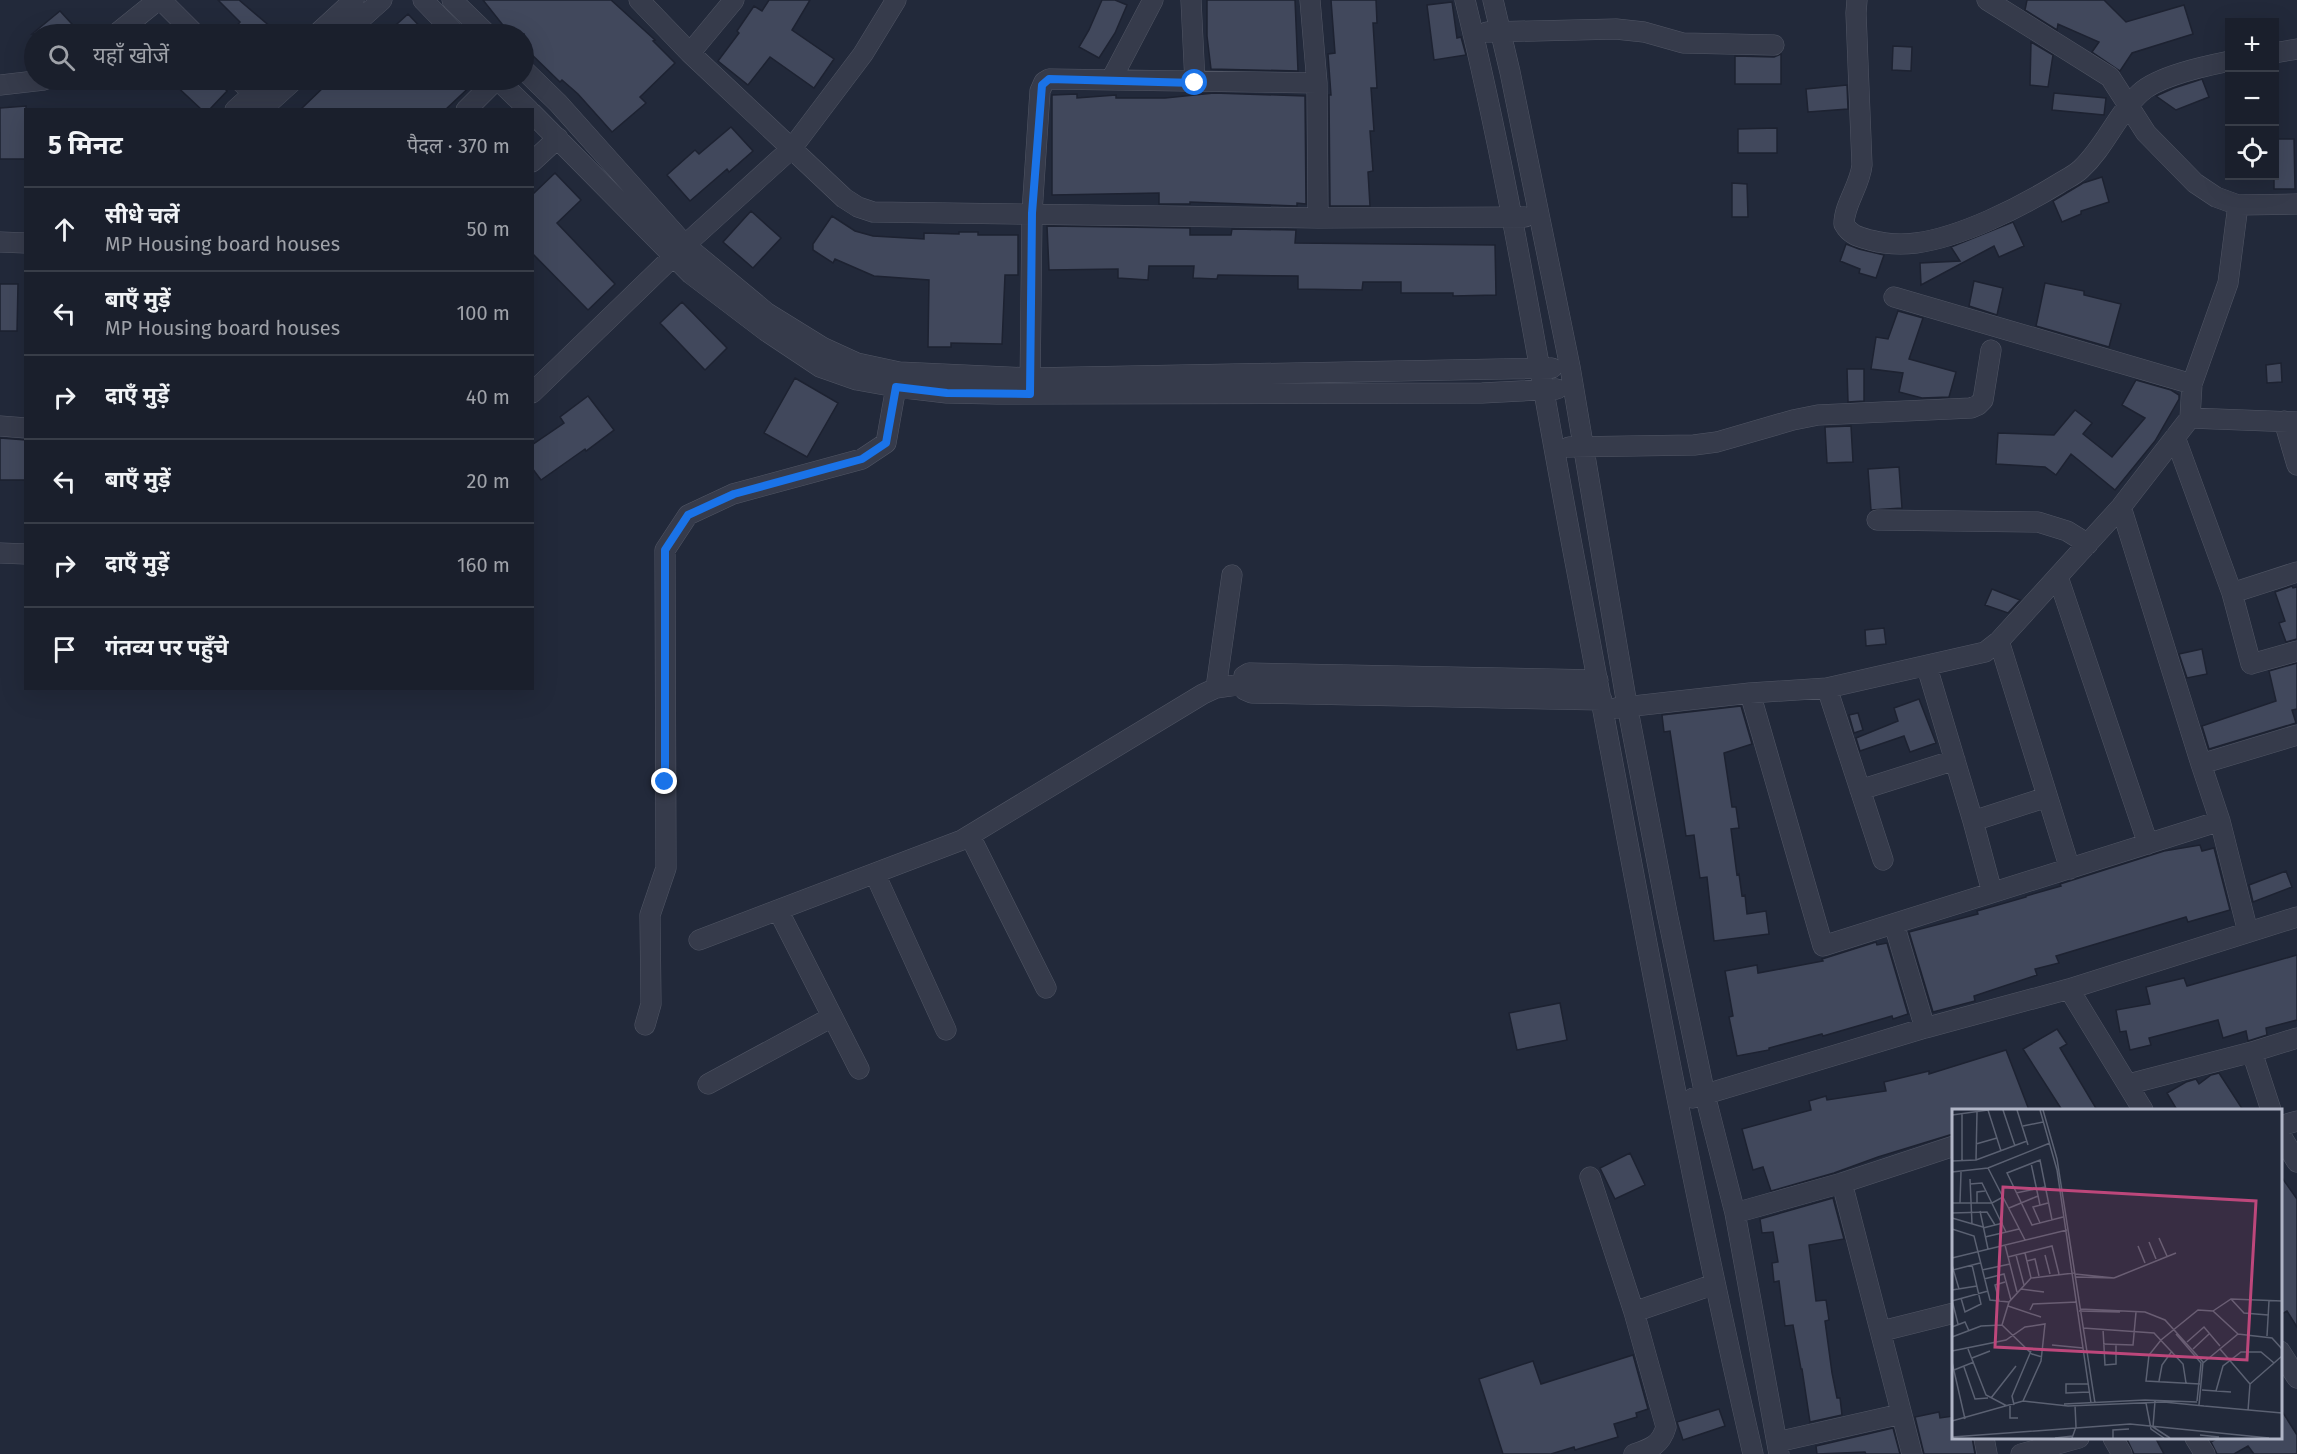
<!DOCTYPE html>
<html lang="hi">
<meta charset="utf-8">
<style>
:root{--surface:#1a1f2c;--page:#272c38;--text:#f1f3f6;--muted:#9fa2a9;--line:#383d48}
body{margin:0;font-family:"Fira Sans","Noto Sans Devanagari",sans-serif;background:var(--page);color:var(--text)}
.controls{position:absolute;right:18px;top:18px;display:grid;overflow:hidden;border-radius:0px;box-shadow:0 6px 24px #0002}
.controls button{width:54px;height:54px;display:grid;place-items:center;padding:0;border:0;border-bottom:2px solid var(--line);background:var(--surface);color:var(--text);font:30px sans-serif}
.stop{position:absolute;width:18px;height:18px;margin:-14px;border:4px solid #1a73e8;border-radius:50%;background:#fff}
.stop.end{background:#1a73e8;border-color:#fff;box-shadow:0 2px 6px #0008}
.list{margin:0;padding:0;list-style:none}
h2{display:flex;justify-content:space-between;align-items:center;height:78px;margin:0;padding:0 24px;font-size:26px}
h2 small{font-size:20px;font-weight:400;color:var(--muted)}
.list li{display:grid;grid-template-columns:39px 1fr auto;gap:18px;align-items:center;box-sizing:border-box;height:84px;padding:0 24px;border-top:2px solid var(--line)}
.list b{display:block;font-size:22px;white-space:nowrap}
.list p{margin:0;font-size:20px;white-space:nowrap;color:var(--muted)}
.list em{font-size:20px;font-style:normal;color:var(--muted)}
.icon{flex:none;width:33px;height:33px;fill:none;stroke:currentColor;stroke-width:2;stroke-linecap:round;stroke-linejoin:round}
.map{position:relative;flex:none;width:2297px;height:1454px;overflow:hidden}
.search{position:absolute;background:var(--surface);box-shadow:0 6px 24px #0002;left:24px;top:24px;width:510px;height:66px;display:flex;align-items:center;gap:15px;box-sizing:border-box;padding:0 21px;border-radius:33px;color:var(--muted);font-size:22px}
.panel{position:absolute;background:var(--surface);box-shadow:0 6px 24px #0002;left:24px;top:108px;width:510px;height:582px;border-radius:0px}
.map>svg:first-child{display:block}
.building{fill:#41485c;stroke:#1d2231;stroke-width:1.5}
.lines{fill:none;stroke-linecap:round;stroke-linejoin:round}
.minor-casing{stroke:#515665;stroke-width:21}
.minor{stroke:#363b4b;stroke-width:20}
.route{stroke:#1a73e8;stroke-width:8}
.inset-road{fill:none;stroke:#5b6172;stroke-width:1.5}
.view{fill:#bd477b;fill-opacity:0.15;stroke:#bd477b;stroke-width:3}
.inset-edge{fill:none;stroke:#b1b6c7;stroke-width:3}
</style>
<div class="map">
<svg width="2297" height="1454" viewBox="0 0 2297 1454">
<rect width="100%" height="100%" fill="#22293a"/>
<path class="building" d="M218 0H239L279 34H230L240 22Z
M483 0H611L655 40 653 41 675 63 640 97 646 103 612 132 578 94 562 80 560 82 524 47V34H510Z
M769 0H810L792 30 834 59 814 88 770 57 748 85 718 61 739 33 737 31 754 6 762 11Z
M1102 0H1115L1127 5 1115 33 1099 58 1079 47 1089 30Z
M1207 0H1295L1298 71 1211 69 1207 36Z
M1331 0H1376L1377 23H1373L1377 88H1371L1374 131H1370L1373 171 1368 172 1370 206H1330L1329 95H1331L1328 54 1335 53Z
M2027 0H2104L2126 22 2184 5 2193 34 2132 53 2120 71 2092 52 2099 42 2058 24 2057 30 2025 10Z
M1452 2 1457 38 1461 37 1466 55 1434 60 1427 5Z
M60 11 81 34H32Z
M408 14 427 34H386Z
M2031 42 2053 55 2048 87 2030 85Z
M1893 46 1912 47 1911 71 1892 70Z
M1781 54V84H1735V56L1774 57Z
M2202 79 2209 97 2176 110 2156 96 2174 88Z
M170 80H216L227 91 209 110H202Z
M336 80H477L445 110H300L326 85 328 87Z
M1847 85 1848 109 1808 112 1806 89Z
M1214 93 1305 96 1306 204 1297 203V206L1190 202V204H1159V193L1052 195V95L1077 94V98L1116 95V98H1165Z
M2054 93 2106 98 2104 115 2052 110Z
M26 106V159H0V108Z
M731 127 753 151 729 172 727 169 690 201 667 175 695 150 699 154Z
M1777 128V153H1738V129Z
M2274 139H2294L2295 189H2274Z
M555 173 581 200 557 223 615 284 588 310 532 253V195Z
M2102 177 2109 202 2081 211V214L2062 222 2053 201 2083 183Z
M1732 183 1747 184 1748 217H1732Z
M751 211 781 238 753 268 723 242Z
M832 216 855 231 873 236 924 239V233L959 234V232H978V235H1018V275H1005L1002 344 951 343V347H928L929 280 874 276 835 259 833 263 813 250V244Z
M2013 222 2024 246 1999 257 1994 246 1921 285 1920 263 1960 261 1951 247Z
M1047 226 1190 228V235H1231L1232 229 1296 230 1295 243 1495 245 1496 295 1453 296V293H1401V282H1363L1362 290 1298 289V276L1218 275 1217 279 1193 278 1194 266H1149L1148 280 1118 278V269L1049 270Z
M1846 244 1859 249 1884 255 1876 278 1859 273 1860 269 1840 261Z
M1974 281 2003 288 1997 315 1969 306Z
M2045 283 2084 291V295L2121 304 2109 347 2036 326Z
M0 284H18L17 331H0Z
M682 302 727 348 705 370 660 323Z
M1898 311 1923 318 1909 359 1956 372 1949 397 1922 398 1899 392 1903 373 1871 369 1876 337 1888 339Z
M2281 363 2282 382 2267 383 2266 365Z
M1847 369H1864V401L1848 402Z
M795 378 838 403 807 457 764 433Z
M2136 380 2171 390 2179 395V399L2155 441 2115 490 2071 454 2056 475 2045 467 1996 464 1998 433 2054 435 2075 410 2092 423 2083 434 2112 457 2145 418 2122 405Z
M588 396 614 430 586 451 585 449 541 480 532 468V445L564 423 560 417Z
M1851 426 1853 462 1827 463 1825 427Z
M0 438 26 440V480H0Z
M1899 467 1902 508 1871 510 1868 469Z
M2292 586 2293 588 2297 587V639L2286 642 2279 623 2285 621 2275 592Z
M1992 589 2020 600 2008 613 1985 605Z
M1884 628 1886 644 1866 646 1865 630Z
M2202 649 2207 674 2187 678 2179 654Z
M2297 663V709L2292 710 2296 723 2209 749 2202 726 2276 701 2269 671Z
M1919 699 1936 743 1910 752 1904 736 1860 751 1856 738 1898 721 1894 708Z
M1741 706 1752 744 1724 753 1732 807H1736L1739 828 1731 829 1737 875 1739 874 1742 896 1745 895 1747 914 1766 911 1769 934 1714 941 1707 877 1700 878 1694 835 1686 836 1670 731 1664 732 1662 715Z
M1858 713 1863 730 1854 733 1849 715Z
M2200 845 2202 851 2214 848 2230 910 2188 922 2186 917 2056 956 2059 963 2035 969 2037 975 1974 996 1975 1001 1933 1012 1909 932 1978 914 1977 911 2026 897V896L2061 886 2060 884 2164 851Z
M2286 871 2292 887 2253 902 2249 885Z
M1876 942 1877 945 1887 943 1908 1014 1893 1019 1892 1016 1823 1036 1822 1034 1769 1048V1050L1737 1056 1729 1017 1733 1016 1725 971 1757 965 1758 973 1791 967 1823 961 1822 959Z
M2297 955V1020L2266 1028 2267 1035 2248 1041 2246 1031 2223 1038 2218 1020 2149 1038 2151 1045 2130 1050 2126 1031 2120 1032 2116 1010 2150 1004 2146 987 2184 978 2187 986Z
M1560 1003 1567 1040 1517 1050 1509 1013Z
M2057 1029 2067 1044 2060 1048 2097 1110H2062L2023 1049Z
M2006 1050 2029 1110H1953V1134L1878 1157 1834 1173 1771 1191 1763 1167 1753 1170 1742 1129 1811 1110 1809 1101 1826 1096 1827 1100 1886 1091 1884 1082 1929 1071V1074Z
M2219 1073 2243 1110H2177L2167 1093 2186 1082 2196 1079 2199 1084 2211 1075Z
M1630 1153 1645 1185 1615 1199 1600 1168Z
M2280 1175 2297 1199V1327L2287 1311 2280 1315Z
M1833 1198 1844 1239 1809 1245 1816 1301 1826 1300 1829 1320 1825 1321 1832 1373 1837 1398H1840L1842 1415 1810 1422 1802 1369H1801L1793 1325 1785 1326 1779 1281 1774 1282 1772 1263 1778 1262 1773 1232 1762 1233 1760 1219Z
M1633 1355 1648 1409 1636 1413 1637 1417 1614 1424 1618 1437 1575 1450 1574 1447 1551 1454H1503L1479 1379 1533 1361 1541 1384Z
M2280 1408 2297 1435V1454H2254L2248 1446 2234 1454H2217L2211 1442 2219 1437H2280Z
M1719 1409 1725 1426 1683 1440 1677 1422Z
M1939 1412 1940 1418 1953 1416V1437H1972L1975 1454H1924L1915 1417Z
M1893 1428 1900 1454H1866L1865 1452 1817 1454 1816 1446Z
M2126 1437H2155L2164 1454H2134Z"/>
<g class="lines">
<g class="minor-casing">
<path id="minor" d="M161 0 195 34
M423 0 456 34
M452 0 487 34
M639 0 690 53 844 198 858 207 873 212 1318 218 1525 217
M1191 0 1195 83
M1310 0 1317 83 1318 218
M1465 0C1512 191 1541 385 1578 577 1633 870 1686 1164 1753 1454
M1493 0 1510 72 1570 367 1627 705 1667 913 1705 1095 1735 1213 1779 1454
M1857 0 1856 13 1862 165C1860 186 1844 204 1844 224 1850 235 1859 237 1870 240 1885 244 1900 245 1916 243 1961 237 2019 208 2058 184 2066 179 2075 175 2081 169 2105 147 2117 114 2140 93 2158 76 2205 66 2230 61
M1987 0 2110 77 2146 133 2195 183 2216 197 2238 205 2297 204
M1487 32 1616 29 1644 32 1683 43 1774 45
M116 34 158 0
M317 34 354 0
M344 34 382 0
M690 53 734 0
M2274 53 2297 49
M524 70 558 103 685 245 767 313 822 347 857 363 899 372 1030 378 1552 368
M239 80 262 101
M498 80 529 110
M1111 80 1153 0
M0 85 44 80
M235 110 268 80
M261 110 294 80
M466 110 496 80
M532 113 691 274 766 331 820 367 857 380 896 387 947 393 997 394 1482 393 1557 389
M532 162 558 138
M0 242 26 243
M1894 297 2192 384
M1030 389 1032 213 1040 91 1044 82 1049 79 1317 83
M532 393 685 245 792 148 863 54 896 0
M2190 418 2297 422
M2284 421 2297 465
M0 426 26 428
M2175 437 2232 593 2251 664 2297 651
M1569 447 1694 445 1717 442 1793 420 1818 415 1971 408 1978 405 1983 400 1991 350
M2121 507 2201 764 2220 821 2248 932
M1877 520 2038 522 2067 531 2088 544
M0 553 26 554
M2058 577 2148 844
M2232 593 2297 572
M1999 641 2070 869
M1927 667 1973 821 2047 797
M1598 680 1249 673 1244 676 1245 690 1252 693 1602 700
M1216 688 1232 575
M1827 688 1883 860
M1750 693 1823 946 2220 821
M1616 708 1750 693 1827 688 1985 652 1999 641 2121 507 2190 418 2192 384 2228 283 2238 205
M2201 764 2297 735
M1860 790 1955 760
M1973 821 1992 892
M970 836 1046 988
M875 874 946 1030
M778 910 859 1069
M1894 924 1925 1028
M699 940 962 840 1203 694 1216 688 1243 684
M2069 989 2143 1110
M645 1025 651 1004 650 915 666 868 665 550 688 515 733 494 862 459 886 443 896 387
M2252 1052 2271 1110
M708 1084 832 1017
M2129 1084 2252 1052 2297 1038
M1693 1098 1925 1028 2069 989 2297 917
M2280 1126 2297 1121
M2280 1134 2297 1162
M1590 1177 1634 1312 1666 1427C1661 1445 1650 1449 1634 1454
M1842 1183 1912 1454
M1735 1213 1842 1183 1954 1146
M1634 1312 1715 1284
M1882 1331 1954 1313
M2280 1351 2297 1378
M1984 1438 1987 1454
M2113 1438 2122 1454
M2195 1438 2205 1454
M1777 1442 1901 1414
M2021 1454 2079 1438"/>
</g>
<use href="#minor" class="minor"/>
</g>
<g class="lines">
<path class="route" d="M665 782V550L688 515 734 494 862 459 886 443 896 387 947 393 1030 394 1032 213 1042 85 1049 79 1195 83"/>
</g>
<g transform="translate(1952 1109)">
<rect width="330" height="330" fill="#22293a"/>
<path class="inset-road" d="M51 1 63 37M65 1 76 36M88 1 105 61 139 294M91 1 105 50 143 294M0 6 36 1 49 42M71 17 91 13M24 35 45 29M10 51V5M24 51 25 3M0 52 24 51 75 32M79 54 88 96M36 59 73 131M0 63 36 59 98 34M18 70 20 115M18 75 30 74 54 123M64 84 93 78M0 94H40L51 88M8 94 9 63M25 94V83L33 82M57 99 86 87M28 102 36 140M0 104 35 103 43 116M0 109 31 118M100 111 88 51 55 64 80 116 111 108M88 114 81 98 96 94M31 119 51 114M0 120 22 127 38 191 57 193M33 128 67 120M207 129 215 147M197 133 204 150M53 136 65 183M186 137 193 154M73 144 79 169M64 146 72 176M93 146 98 165M56 148 100 137 107 165M0 149 115 121M75 152 83 150 87 167M0 156 7 180M1 161 28 154M30 161 58 155M123 165 162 169 124 168M162 169 224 144M32 170 52 165 59 191M69 180 92 183M0 181 25 177M9 189 13 203 29 195 20 156M279 190 292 204 316 206M0 191 6 215M0 192 36 182M47 192 43 176 53 173M56 197 89 208M128 200 193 203 213 211 251 253 247 296M78 201 81 195 125 193M127 202 168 203M261 202 279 190 330 192M50 216 57 193 79 169 122 164M0 218 13 213 17 222M131 219 202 224 231 255 234 274M151 220 153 256 164 255V235M224 225 249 254 245 292M315 227 317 192M0 228 29 217 50 216 80 245 90 248M235 233 252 218 268 237M151 235 181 236 184 203M100 236 131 239M16 240 34 286 55 297M241 240 257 225M268 240 298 275M0 242 54 231 73 218 93 215 89 252 71 292M20 249 38 242M0 253 13 310M251 254 286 225 320 229 330 240M12 258 23 290 36 289M2 261 22 253M207 272 210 256 220 242M136 275H114V284L137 283M248 275 194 272 197 246 209 231 246 201 261 202 286 225M250 281 279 283M264 282 271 257 289 243H309L322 254M39 289 64 257M203 292 201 318 218 329M194 294 199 320 212 329M112 295 193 291 245 293M62 296 60 287 79 242M58 297V309H66M252 297 330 304M296 302 298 275 330 247M0 312 71 292 116 297 212 293 252 297M248 326 267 328M0 328 178 315 317 329M103 329 121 327M120 329 124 318 123 296M161 329V321L177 320"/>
<path class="view" d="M51 78 304 92 295 251 43 238Z"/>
<rect width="330" height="330" class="inset-edge"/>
</g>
</svg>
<div class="controls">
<button>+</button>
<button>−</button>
<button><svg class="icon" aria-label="locate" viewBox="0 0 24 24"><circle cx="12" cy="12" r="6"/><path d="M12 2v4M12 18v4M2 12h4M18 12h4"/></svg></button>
</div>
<div class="stop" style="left:1195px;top:83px"></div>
<div class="stop end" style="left:665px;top:782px"></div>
<div class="search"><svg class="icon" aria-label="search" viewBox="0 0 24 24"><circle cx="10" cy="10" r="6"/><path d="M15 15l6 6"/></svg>यहाँ खोजें</div>
<section class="panel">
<h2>5 मिनट<small>पैदल · 370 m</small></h2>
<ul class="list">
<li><svg class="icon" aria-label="ahead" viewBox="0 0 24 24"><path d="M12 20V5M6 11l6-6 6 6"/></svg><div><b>सीधे चलें</b><p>MP Housing board houses</p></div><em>50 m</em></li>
<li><svg class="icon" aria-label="left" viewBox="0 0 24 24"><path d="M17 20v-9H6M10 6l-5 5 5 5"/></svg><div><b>बाएँ मुड़ें</b><p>MP Housing board houses</p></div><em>100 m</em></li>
<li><svg class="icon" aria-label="right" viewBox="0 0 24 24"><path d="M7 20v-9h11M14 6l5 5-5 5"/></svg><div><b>दाएँ मुड़ें</b></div><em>40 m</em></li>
<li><svg class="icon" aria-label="left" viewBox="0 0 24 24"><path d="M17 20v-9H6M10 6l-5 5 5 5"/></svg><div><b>बाएँ मुड़ें</b></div><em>20 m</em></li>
<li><svg class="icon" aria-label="right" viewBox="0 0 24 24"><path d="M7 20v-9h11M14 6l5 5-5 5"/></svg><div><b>दाएँ मुड़ें</b></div><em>160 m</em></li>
<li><svg class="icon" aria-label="arrive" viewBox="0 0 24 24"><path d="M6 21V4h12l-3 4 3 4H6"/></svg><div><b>गंतव्य पर पहुँचे</b></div></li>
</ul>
</section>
</div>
